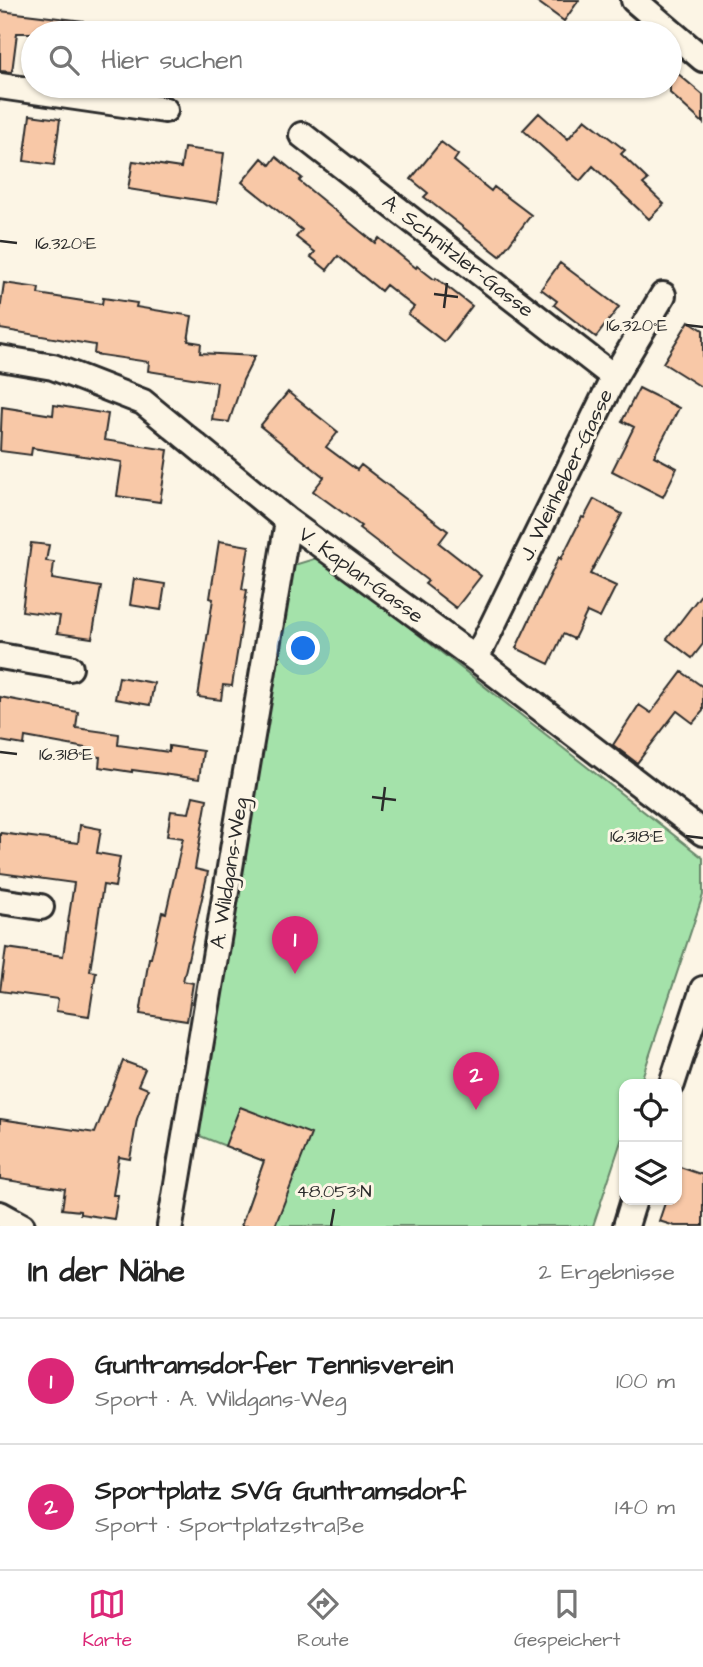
<!DOCTYPE html>
<html lang="de">
<meta charset="utf-8">
<style>
:root{--surface:#fff;--page:#f6f6f6;--text:#222;--muted:#767676;--line:#e0e0e0;--accent:#db2777}
body{margin:0;font-family:"Architects Daughter",sans-serif;background:var(--page);color:var(--text)}
.controls{position:absolute;right:21px;bottom:21px;display:grid;overflow:hidden;border-radius:14px;box-shadow:0 2px 5px #0004}
.controls button{width:63px;height:63px;display:grid;place-items:center;padding:0;border:0;border-bottom:2px solid var(--line);background:var(--surface);color:var(--text);font:35px sans-serif}
.you{position:absolute;left:304px;top:649px;width:24px;height:24px;margin:-18px;border:5px solid #fff;border-radius:50%;background:#1a73e8;box-shadow:0 0 0 10px #1a73e833}
.badge{display:grid;place-items:center;width:46px;height:46px;border-radius:50%;background:var(--accent);color:#fff;font-size:23px;font-weight:700}
.pin{position:absolute;translate:-50% -58px;filter:drop-shadow(0 2px 4px #0008)}
.pin::after{content:'';position:absolute;top:37px;width:24px;height:21px;background:inherit;clip-path:polygon(0 0,100% 0,50% 100%)}
.list{margin:0;padding:0;list-style:none}
h2{display:flex;justify-content:space-between;align-items:center;height:91px;margin:0;padding:0 28px;font-size:30px}
h2 small{font-size:23px;font-weight:400;color:var(--muted)}
.list li{display:grid;grid-template-columns:46px 1fr auto;gap:21px;align-items:center;box-sizing:border-box;height:126px;padding:0 28px;border-top:2px solid var(--line)}
.list b{display:block;font-size:26px;white-space:nowrap}
.list p{margin:0;font-size:23px;white-space:nowrap;color:var(--muted)}
.list em{font-size:23px;font-style:normal;color:var(--muted)}
.icon{flex:none;width:38px;height:38px;fill:none;stroke:currentColor;stroke-width:2;stroke-linecap:round;stroke-linejoin:round}
.map{position:relative;flex:none;width:703px;height:1226px;overflow:hidden}
.search{position:absolute;background:var(--surface);box-shadow:0 2px 5px #0004;left:21px;right:21px;top:21px;height:77px;display:flex;align-items:center;gap:18px;box-sizing:border-box;padding:0 24px;border-radius:38px;color:var(--muted);font-size:26px}
.sheet{height:343px;background:var(--surface)}
nav{display:flex;justify-content:space-around;align-items:center;box-sizing:border-box;height:98px;border-top:2px solid var(--line);background:var(--surface);font-size:19px;color:var(--muted)}
nav a{display:grid;justify-items:center;gap:4px}
nav .on{color:var(--accent)}
.map>svg:first-child{display:block}
.green{fill:#a4e2aa;stroke:#68866a;stroke-width:2}
.building{fill:#f8c8a7;stroke:#2b2b2b;stroke-width:2}
.lines{fill:none;stroke-linecap:round;stroke-linejoin:round}
.minor-casing{stroke:#2b2b2b;stroke-width:30}
.minor{stroke:#fcf5e5;stroke-width:24}
.ticks{fill:none;stroke:#2b2b2b;stroke-width:2.5}
.labels{text-anchor:middle;dominant-baseline:central;stroke-width:6;stroke-linejoin:round;paint-order:stroke}
.street-label{font-size:21px;fill:#2b2b2b;stroke:#fcf5e5}
.ticks-label{font-size:18px;text-anchor:middle;fill:#2b2b2b;stroke:#fcf5e5;stroke-width:6;stroke-linejoin:round;paint-order:stroke}
</style>
<div class="map">
<svg width="703" height="1226" viewBox="0 0 703 1226">
<rect width="100%" height="100%" fill="#fcf5e5"/>
<filter id="ink" filterUnits="userSpaceOnUse"><feTurbulence type="fractalNoise" baseFrequency=".0143" numOctaves="2"/><feDisplacementMap in="SourceGraphic" scale="14" xChannelSelector="R" yChannelSelector="G"/><feConvolveMatrix kernelMatrix="1 2 1 2 8 2 1 2 1" color-interpolation-filters="sRGB"/></filter>
<g filter="url(#ink)">
<path class="green" d="M320 557 703 858V895L640 1084H624V1132L593 1226H241L264 1161 195 1134 291 566Z"/>
<path class="building" d="M535 0H579L564 21Z
M0 11 83 21 82 33H17L12 72 0 71Z
M670 67 703 95V123L670 93Z
M539 113 568 139 585 119 625 150 621 154 648 180 643 184 664 204 649 219 593 166 580 181 523 130Z
M30 115 60 119 54 165 24 161Z
M441 142 458 155 454 161 491 191 494 187 531 215 500 256 424 197 428 193 411 179Z
M184 148 224 153 217 203 128 189 133 161 181 168Z
M276 157 302 178 299 181 375 243 379 238 416 268 417 266 435 280 436 278 472 306 444 342 408 314 414 307 386 285 381 291 338 256 327 270 311 257 315 252 296 237 302 230 242 182 262 158 270 165Z
M560 263 619 307 596 337 554 305 557 301 541 289Z
M4 283 39 288 38 294 102 304 103 298 137 303 136 307 192 316 188 341 201 343 200 353 255 356 243 380 229 422 212 420 217 382 148 371 149 362 94 354 95 345 0 329V311Z
M689 321 703 330V388L663 363Z
M639 388 679 408 654 456 677 468 663 497 612 471 634 427 622 421Z
M288 392 338 432 326 447 357 470 361 465 448 531 439 543 481 576 456 608 425 584 428 581 359 528 361 526 313 491 324 477 260 426Z
M54 405 108 414 104 440 168 450 160 502 117 496 122 462 32 448 31 455 0 451 2 407 53 415Z
M594 499 622 514 590 574 616 586 600 618 587 612 574 639 563 634 549 664 516 648 559 557 561 559 582 517 584 518Z
M219 541 249 546 242 589 247 590 232 686 223 685 221 700 198 697 213 599 210 598Z
M31 543 49 545 46 561 54 562 52 579 101 587 92 638 57 633 60 616 22 611Z
M134 579 165 584 161 610 130 605Z
M703 592V644L692 658 667 639Z
M682 672 703 687V711L693 723 677 711 637 763 613 745 639 705 651 713Z
M119 677 154 683 150 705 115 699Z
M0 697 78 712 76 728 119 734 118 745 169 752V746L203 751 199 779 132 770V772L99 767 100 757 90 756 91 749 25 737 24 745 0 741Z
M193 796 207 799 195 869 208 872 183 981 193 983 187 1021 140 1014 149 958H151L162 912 166 913 183 838 167 836 171 811 189 813Z
M80 825 101 829 97 853 120 857 115 887 103 885 90 971 96 972 89 1016 56 1011 58 999 0 991 6 948 63 956 74 883 0 873V833L78 843Z
M123 1061 145 1069 138 1085 148 1089 137 1119 130 1159 119 1157 113 1195H118L114 1219 80 1214V1211L62 1209 65 1189 0 1179V1119L95 1133Z
M240 1107 311 1134 275 1226H241L264 1161 225 1146Z
M677 1166 703 1175V1226H675L659 1221 666 1200H677Z"/>
<g class="lines">
<g class="minor-casing">
<path id="minor" d="M634 0 703 59
M0 86 165 110
M302 135 614 377
M0 358 53 367 143 402 288 521 476 659 703 833
M0 656 70 668
M476 659 614 377 663 295
M0 901 41 907
M672 1084 703 989
M0 1214 22 1226
M170 1226 288 521
M626 1226 634 1200"/>
</g>
<use href="#minor" class="minor"/>
</g>
</g>
<path class="ticks" d="M0 241 17 243M434 294 458 297M444 308 447 283M686 325 703 327M0 752 17 754M372 797 396 800M382 811 385 787M686 836 703 838M331 1226 334 1209"/>
<g class="labels">
<g class="street-label">
<text transform="translate(458 256) rotate(38)">A. Schnitzler-Gasse</text>
<text transform="translate(566 475) rotate(-64)">J. Weinheber-Gasse</text>
<text transform="translate(361 575) rotate(36)">V. Kaplan-Gasse</text>
<text transform="translate(229 873) rotate(-81)">A. Wildgans-Weg</text>
</g>
</g>
<g class="ticks-label">
<text x="66" y="249">16.320°E</text>
<text x="637" y="331">16.320°E</text>
<text x="66" y="760">16.318°E</text>
<text x="637" y="842">16.318°E</text>
<text x="334" y="1197">48.053°N</text>
</g>
</svg>
<div class="controls">
<button><svg class="icon" aria-label="locate" viewBox="0 0 24 24"><circle cx="12" cy="12" r="6"/><path d="M12 2v4M12 18v4M2 12h4M18 12h4"/></svg></button>
<button><svg class="icon" aria-label="layers" viewBox="0 0 24 24"><path d="M12 4l9 5-9 5-9-5zM3 14l9 5 9-5"/></svg></button>
</div>
<div class="you"></div>
<div class="pin badge" style="left:295px;top:974px">1</div>
<div class="pin badge" style="left:476px;top:1110px">2</div>
<div class="search"><svg class="icon" aria-label="search" viewBox="0 0 24 24"><circle cx="10" cy="10" r="6"/><path d="M15 15l6 6"/></svg>Hier suchen</div>
</div>
<section class="sheet">
<h2>In der Nähe<small>2 Ergebnisse</small></h2>
<ul class="list">
<li><span class="badge">1</span><div><b>Guntramsdorfer Tennisverein</b><p>Sport · A. Wildgans-Weg</p></div><em>100 m</em></li>
<li><span class="badge">2</span><div><b>Sportplatz SVG Guntramsdorf</b><p>Sport · Sportplatzstraße</p></div><em>140 m</em></li>
</ul>
</section>
<nav>
<a class="on"><svg class="icon" aria-label="map" viewBox="0 0 24 24"><path d="M3 6l6-2 6 2 6-2v14l-6 2-6-2-6 2zM9 4v14M15 6v14"/></svg>Karte</a>
<a><svg class="icon" aria-label="directions" viewBox="0 0 24 24"><path d="M12 3l9 9-9 9-9-9zM9 14v-3h6M13 9l2 2-2 2"/></svg>Route</a>
<a><svg class="icon" aria-label="saved" viewBox="0 0 24 24"><path d="M7 4h10v16l-5-4-5 4z"/></svg>Gespeichert</a>
</nav>
